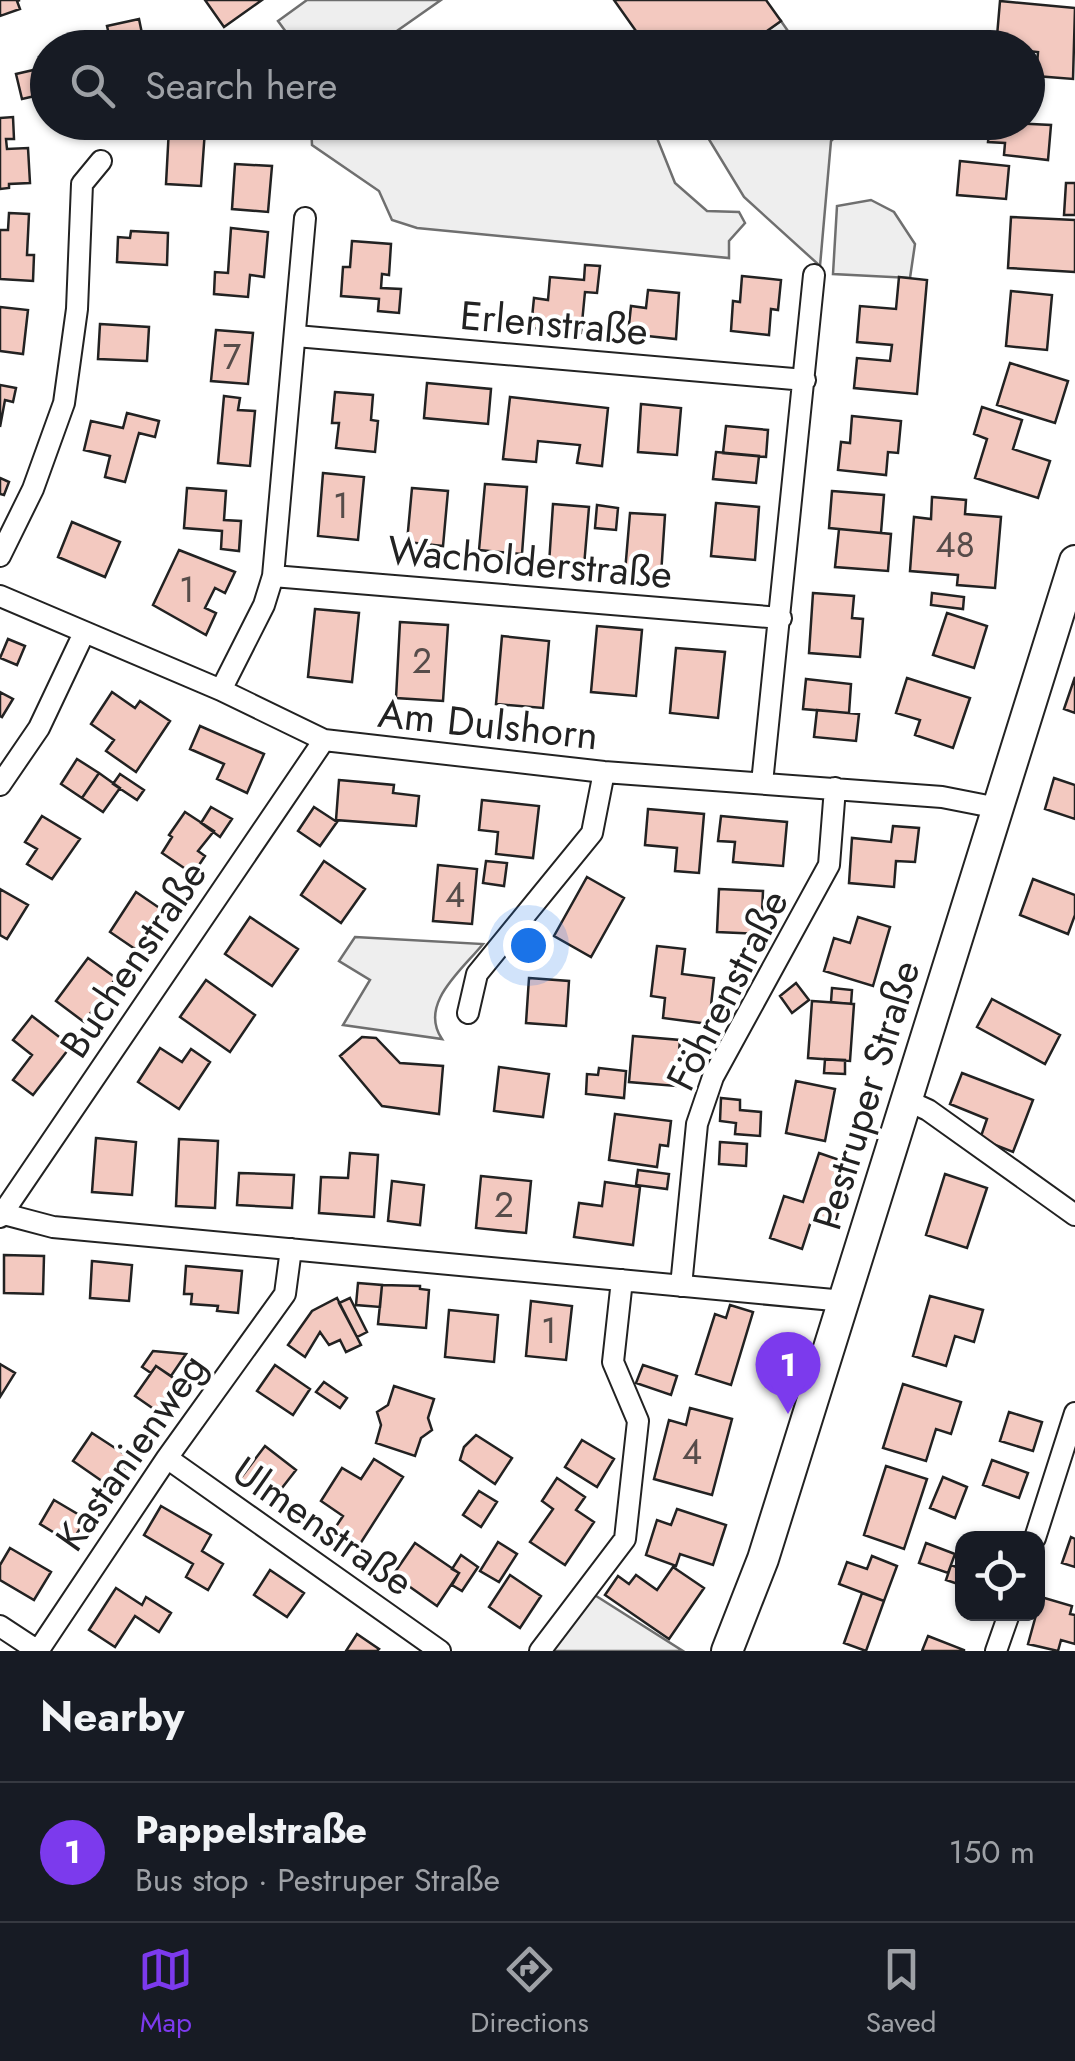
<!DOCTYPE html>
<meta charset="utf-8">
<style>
:root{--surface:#171b24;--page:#242831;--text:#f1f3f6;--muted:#9ea1a6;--line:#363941;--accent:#7c3aed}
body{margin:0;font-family:Jost,sans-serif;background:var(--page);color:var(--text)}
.controls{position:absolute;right:30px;bottom:30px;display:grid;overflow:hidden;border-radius:20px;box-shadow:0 2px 8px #0004}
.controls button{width:90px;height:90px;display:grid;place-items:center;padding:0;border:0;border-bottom:2px solid var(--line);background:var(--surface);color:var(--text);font:50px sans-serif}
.you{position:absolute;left:528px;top:945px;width:35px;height:35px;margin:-25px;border:8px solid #fff;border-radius:50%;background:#1a73e8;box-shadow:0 0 0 15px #1a73e833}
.badge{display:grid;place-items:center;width:65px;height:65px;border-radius:50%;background:var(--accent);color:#fff;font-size:32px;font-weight:700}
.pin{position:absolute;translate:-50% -82px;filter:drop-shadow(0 2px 5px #0008)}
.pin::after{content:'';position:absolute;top:52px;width:35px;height:30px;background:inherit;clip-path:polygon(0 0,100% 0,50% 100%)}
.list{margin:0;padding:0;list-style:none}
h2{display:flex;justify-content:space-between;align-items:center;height:130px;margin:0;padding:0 40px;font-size:42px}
h2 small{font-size:32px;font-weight:400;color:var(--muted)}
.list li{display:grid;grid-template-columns:65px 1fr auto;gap:30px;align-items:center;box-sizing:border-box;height:140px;padding:0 40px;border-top:2px solid var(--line)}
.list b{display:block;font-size:38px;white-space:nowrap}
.list p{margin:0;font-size:32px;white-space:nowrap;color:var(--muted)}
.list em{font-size:32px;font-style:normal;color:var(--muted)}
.icon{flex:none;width:55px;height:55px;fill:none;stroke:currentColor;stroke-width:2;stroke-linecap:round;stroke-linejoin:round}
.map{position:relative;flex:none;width:1075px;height:1651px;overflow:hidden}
.search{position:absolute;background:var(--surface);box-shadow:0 2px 8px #0004;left:30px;right:30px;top:30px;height:110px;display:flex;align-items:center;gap:25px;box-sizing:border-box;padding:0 35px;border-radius:55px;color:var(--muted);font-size:38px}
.sheet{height:270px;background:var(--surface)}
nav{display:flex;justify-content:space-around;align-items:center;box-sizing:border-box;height:140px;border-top:2px solid var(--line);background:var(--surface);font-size:28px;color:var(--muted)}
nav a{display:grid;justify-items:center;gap:5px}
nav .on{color:var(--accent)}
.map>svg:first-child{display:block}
.green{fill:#eee;stroke:#6f6f6f;stroke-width:2.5}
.building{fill:#f3c9c0;stroke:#222;stroke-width:2.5}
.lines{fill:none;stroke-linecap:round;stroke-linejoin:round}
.street-casing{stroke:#222;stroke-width:24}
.secondary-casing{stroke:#222;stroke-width:34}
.street{stroke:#fff;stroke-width:20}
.secondary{stroke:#fff;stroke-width:30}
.labels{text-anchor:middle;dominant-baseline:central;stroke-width:8;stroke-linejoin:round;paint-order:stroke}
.number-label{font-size:35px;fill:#564c4a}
.street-label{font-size:40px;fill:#222;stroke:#fff}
</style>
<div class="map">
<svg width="1075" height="1651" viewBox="0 0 1075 1651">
<rect width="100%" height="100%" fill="#fff"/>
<path class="green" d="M307 0H441L374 47H297L278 21Z
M781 21 799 47H764L757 38Z
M311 123H651L675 183 707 211 739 212 745 223 729 241V258L417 228 392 220 379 191 312 145Z
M699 123H849L831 141 820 266 744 197Z
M871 200 894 212 915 244 910 278 833 274 837 206Z
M355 937 483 944C462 970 418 1004 442 1039L343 1025 370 980 339 961Z
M593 1594 683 1651H552Z"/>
<path class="building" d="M0 0H20L17 1 20 9 0 16Z
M205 0H262L224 27Z
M614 0H766L781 21 757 38 764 48H648Z
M1000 1 1075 8 1073 79 1036 76 1038 52 1028 51V48H996Z
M139 19 145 48H112L107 26Z
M48 55V93L22 99 16 74 42 68 39 57Z
M13 117 14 139H6L7 149 28 148 30 183 9 184V188L0 189V118Z
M990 122 1051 125 1048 160 1004 155 1005 143 988 142Z
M169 128 205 130 201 186 166 184Z
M960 161 1009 166 1006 199 957 195Z
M235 164 272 166 268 212 232 209Z
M1066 183H1075V215H1064Z
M9 213 29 214 27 255H34L33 281 0 279V230H8Z
M1011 217 1075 220V272L1008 268Z
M231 228 268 232 264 277 250 275 248 297 214 294 215 272 228 273Z
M131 231 168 233 167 265 117 262 118 237 130 238Z
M352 241 391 244 389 275 382 274 381 288 401 289 399 313 378 311 379 299 341 296 343 267H350Z
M585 265 600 266 597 293 585 292 581 333 531 328 534 298 548 300 550 277 584 280Z
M742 276 781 280 778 310 771 309 769 335 731 331 733 301 740 302Z
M899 277 927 280 917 394 854 388 857 358 890 361 892 345 857 342 860 306 896 309Z
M648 290 679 293 676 339 628 334 631 306 646 308Z
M1011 291 1052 295 1047 350 1006 346Z
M0 307 28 310 23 354 0 351Z
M100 324 149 327 147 361 98 359Z
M216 330 253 333 248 384 211 381Z
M1010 363 1068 381 1055 423 997 405Z
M427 383 491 389 488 424 424 418Z
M0 385 16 388 13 402 5 400 0 427Z
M335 392 373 395 371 420 378 421 375 452 336 448 339 423H332Z
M224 396 240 398 238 410 255 411 250 466 218 463Z
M510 397 608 408 602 466 577 463 580 445 538 441 536 462 503 459Z
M641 404 681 408 677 455 638 452Z
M982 407 1022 420 1013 449 1050 461 1038 498 975 478 987 439 974 434Z
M127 413 159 421 155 437 139 433 125 482 105 477 110 456 84 450 91 421 123 428Z
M852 416 901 421 898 453 888 452 886 475 838 470 841 442 850 443Z
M726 426 768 430 766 457 723 453Z
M716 452 759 456 756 483 713 479Z
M323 473 364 477 358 540 318 536Z
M0 478 9 482 4 495 0 494Z
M485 484 527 487 522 554 479 550Z
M187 488 226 491 224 520 241 521 239 551 221 549 222 531 184 528Z
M412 488 448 491 443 546 407 542Z
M832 491 884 495 881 533 829 528Z
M932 497 966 500 965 514 1001 517 995 588 957 585 958 575 910 571 914 517 931 519Z
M716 503 759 507 755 560 711 556Z
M553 504 589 507 584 566 549 564Z
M597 505 618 508 616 530 595 528Z
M630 513 665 515 661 575 625 572Z
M72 522 120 542 105 577 58 557Z
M839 529 891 534 888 571 835 567Z
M179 550 235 572 225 593 215 588 205 608 216 613 206 635 153 605Z
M813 593 854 596 852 618 863 619 860 657 809 653Z
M932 593 964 597 963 609 931 605Z
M315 609 359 613 352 682 308 677Z
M947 613 987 626 974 668 933 655Z
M400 622 448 625 443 701 396 698Z
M597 626 642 630 636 696 591 692Z
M502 636 549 641 543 708 496 704Z
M8 639 25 646 17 665 0 658Z
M676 648 725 652 718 718 670 713Z
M1075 677V713L1064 709Z
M907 678 970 698 953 748 915 735 920 720 896 713Z
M806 679 851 684 849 713 803 709Z
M0 692 13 699 2 717 0 716Z
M112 692 135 708 140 701 170 721 136 772 106 751 114 740 91 724Z
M817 710 859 714 856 741 814 737Z
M200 726 264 754 247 793 217 779 224 764 190 749Z
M77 759 99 773 82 798 61 784Z
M99 773 120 788 103 812 82 798Z
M120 774 144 790 137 800 113 784Z
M1054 778 1075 785V819L1045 809Z
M339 780 394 785 393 793 419 796 416 826 336 820Z
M482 800 539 806 533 858 496 854 498 832 479 830Z
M211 807 232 819 220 837 201 823Z
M314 807 337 822 320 846 298 831Z
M648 809 704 814 699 873 675 871 677 848 645 845Z
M185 812 214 831 198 851 205 856 193 874 162 853 172 837 169 835Z
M42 816 80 839 52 879 27 864 37 849 25 842Z
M721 816 787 822 783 866 733 862 735 842 718 841Z
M893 826 919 828 915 862 896 861 894 887 849 883 852 838 891 842Z
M324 861 365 889 341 923 301 895Z
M486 861 507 863 504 886 483 883Z
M438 865 477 869 472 924 433 921Z
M587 877 624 898 591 957 554 936Z
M1033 879 1075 895V915L1068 934 1020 915Z
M0 889 28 905 7 939 0 935Z
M719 889 763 891 761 934 717 932Z
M136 892 161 909 135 949 110 932Z
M250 917 298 949 272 986 225 954Z
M858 917 890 927 873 986 824 971 834 938 850 943Z
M657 946 685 949 682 974 714 978 709 1024 663 1018 665 998 651 996Z
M88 958 116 978 84 1022 56 1001Z
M529 978 569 981 566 1026 526 1023Z
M206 980 255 1015 230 1052 180 1017Z
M796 983 809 1000 792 1013 780 996Z
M832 988 852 990 851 1004 831 1002Z
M992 999 1060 1035 1045 1064 977 1027Z
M812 1001 854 1004 850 1061 808 1058Z
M32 1016 71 1046 33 1095 13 1080 32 1055 13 1040Z
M633 1036 680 1040 676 1086 629 1082Z
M362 1037 376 1038 400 1063 443 1066 439 1114 382 1106 340 1056Z
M160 1048 182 1062 191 1049 210 1062 179 1109 138 1082Z
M825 1059 845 1060V1074L824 1073Z
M499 1067 549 1074 543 1117 494 1111Z
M599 1068 626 1071 624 1098 586 1094 587 1074 598 1075Z
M962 1073 1033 1100 1013 1152 980 1139 987 1119 950 1104Z
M796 1081 835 1089 825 1141 786 1133Z
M721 1098 740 1100V1110L761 1112 760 1136 735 1134 736 1123 720 1121Z
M615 1114 671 1121 668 1146 660 1145 657 1167 609 1160Z
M96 1138 136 1142 132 1195 92 1192Z
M179 1139 218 1141 215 1208 176 1206Z
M720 1142 747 1144 746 1166 719 1164Z
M350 1153 378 1155 374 1217 319 1213 321 1177 348 1178Z
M819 1153 854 1165 835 1223 813 1215 802 1249 770 1238 784 1196 803 1202Z
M638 1170 669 1174 667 1189 636 1185Z
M239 1173 294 1175 292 1208 237 1205Z
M945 1174 987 1188 967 1248 926 1235Z
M481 1176 531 1181 526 1233 476 1228Z
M392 1181 424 1185 420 1225 388 1221Z
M605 1182 640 1187 633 1245 574 1237 579 1203 602 1206Z
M4 1255 44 1256 43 1294 4 1293Z
M92 1261 132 1265 129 1301 90 1298Z
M186 1266 242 1271 238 1313 217 1311 218 1306 191 1304 192 1294H184Z
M358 1283 382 1285 380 1307 356 1305Z
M382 1285 420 1286V1289L429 1290 426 1328 378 1324Z
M930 1296 983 1310 974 1342 955 1336 946 1366 913 1356Z
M337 1298 361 1345 346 1352 340 1340 329 1345 320 1332 305 1357 288 1345 312 1311Z
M350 1298 367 1332 357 1337 339 1303Z
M531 1301 572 1306 566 1360 526 1356Z
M730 1305 753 1312 731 1385 696 1374 715 1314 726 1318Z
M449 1310 498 1315 494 1362 445 1357Z
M153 1351 186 1354 171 1376 156 1366 151 1373 142 1367Z
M0 1364 15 1373 0 1397Z
M275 1365 310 1389 293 1415 257 1391Z
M643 1365 677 1376 671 1395 636 1383Z
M156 1366 182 1384 161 1414 135 1396Z
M324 1382 347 1398 340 1408 316 1392Z
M903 1384 961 1402 951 1434 936 1429 926 1461 883 1448Z
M394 1386 434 1399 428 1418 432 1430 421 1438 415 1456 376 1443 381 1425 377 1412 388 1405Z
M690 1408 732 1419 712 1495 654 1479 669 1420 686 1425Z
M1009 1412 1042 1422 1033 1451 1000 1441Z
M92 1433 132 1459 112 1488 73 1461Z
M476 1435 512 1458 495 1484 460 1460 464 1447Z
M582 1440 614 1459 597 1487 565 1467Z
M265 1446 296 1470 271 1502 240 1479Z
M374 1459 403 1477 360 1544 335 1528 343 1516 321 1501 342 1468 361 1479Z
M992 1460 1028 1473 1019 1498 983 1485Z
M886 1466 927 1479 904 1549 864 1535Z
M943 1477 967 1487 955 1518 930 1508Z
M557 1478 585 1497 576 1510 594 1522 565 1565 530 1542 553 1509 542 1501Z
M479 1491 497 1502 481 1527 463 1515Z
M54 1500 86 1519 71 1543 40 1524Z
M161 1506 211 1535 202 1551 223 1564 208 1590 186 1577 193 1564 144 1535Z
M677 1509 726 1525 713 1565 680 1554 676 1566 646 1555 657 1520 671 1525Z
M1071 1537 1075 1539V1567L1062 1563Z
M498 1542 517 1554 499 1582 480 1571Z
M415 1543 459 1573 437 1606 393 1575Z
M926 1543 955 1554 948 1573 919 1563Z
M10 1548 51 1572 34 1600 0 1580V1565Z
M461 1555 478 1567 462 1591 452 1585 459 1573 452 1569Z
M872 1556 897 1566 884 1601 839 1584 847 1562 867 1569Z
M951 1565 962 1569 961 1585 946 1580Z
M673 1567 704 1588 669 1639 605 1595 618 1576 629 1584 636 1575 657 1590Z
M270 1570 304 1593 287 1617 254 1595Z
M510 1575 541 1596 520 1628 489 1607Z
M116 1588 142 1605 146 1597 171 1613 159 1632 135 1616 115 1647 89 1630Z
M862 1593 884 1601 866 1651 844 1643Z
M1041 1597 1072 1606 1070 1614 1075 1615V1644L1061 1640 1058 1651 1028 1644Z
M357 1634 379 1649 377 1651H346Z
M928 1636 964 1650V1651H922Z"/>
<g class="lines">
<g class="street-casing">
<path id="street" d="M296 336 805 380
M0 556 33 489 64 403 77 309 82 184 101 161
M273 576 781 618
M0 596 221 690 324 740 604 772 942 797 998 808
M221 690 264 605 273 576 305 218
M762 783 814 275
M0 785 39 728 84 633
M468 1013 477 974 592 833 604 772
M906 1100 928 1110 1075 1215
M0 1213 53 1227 844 1301
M0 1217 324 740
M681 1286 697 1124 713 1077 829 865 835 788
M167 1458 440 1651
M1035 1538 1075 1413
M0 1626 38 1651 167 1458 285 1294 291 1249
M540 1651 625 1539 638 1421 613 1362 622 1280
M996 1651 1009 1614"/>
</g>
<g class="secondary-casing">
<path id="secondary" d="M727 1651 763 1559 1075 561"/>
</g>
<use href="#street" class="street"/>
<use href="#secondary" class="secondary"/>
</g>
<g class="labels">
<g class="number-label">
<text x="232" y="357">7</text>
<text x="341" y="506">1</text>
<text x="955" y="545">48</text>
<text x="187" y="590">1</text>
<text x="422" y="661">2</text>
<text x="455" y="895">4</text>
<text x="504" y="1205">2</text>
<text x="549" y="1331">1</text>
<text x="692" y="1452">4</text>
</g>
<g class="street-label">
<text transform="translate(554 323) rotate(5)">Erlenstraße</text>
<text transform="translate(530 562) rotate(5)">Wacholderstraße</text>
<text transform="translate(488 724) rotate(6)">Am Dulshorn</text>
<text transform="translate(133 959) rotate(-56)">Buchenstraße</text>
<text transform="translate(727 990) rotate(-63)">Föhrenstraße</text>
<text transform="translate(866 1095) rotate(-73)">Pestruper Straße</text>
<text transform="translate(131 1452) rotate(-55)">Kastanienweg</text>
<text transform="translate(323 1526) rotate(35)">Ulmenstraße</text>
</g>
</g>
</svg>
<div class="controls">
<button><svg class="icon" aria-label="locate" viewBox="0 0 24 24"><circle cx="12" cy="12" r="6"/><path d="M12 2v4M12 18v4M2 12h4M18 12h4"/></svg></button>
</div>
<div class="you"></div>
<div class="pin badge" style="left:788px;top:1414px">1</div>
<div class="search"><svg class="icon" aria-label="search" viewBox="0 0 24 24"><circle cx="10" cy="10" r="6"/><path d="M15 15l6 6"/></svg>Search here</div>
</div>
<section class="sheet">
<h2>Nearby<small></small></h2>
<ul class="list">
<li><span class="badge">1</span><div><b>Pappelstraße</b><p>Bus stop · Pestruper Straße</p></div><em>150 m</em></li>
</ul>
</section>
<nav>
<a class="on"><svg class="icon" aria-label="map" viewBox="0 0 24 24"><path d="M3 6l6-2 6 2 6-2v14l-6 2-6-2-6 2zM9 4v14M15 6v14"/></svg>Map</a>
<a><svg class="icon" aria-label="directions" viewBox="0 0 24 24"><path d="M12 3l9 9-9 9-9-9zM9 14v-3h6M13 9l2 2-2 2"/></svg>Directions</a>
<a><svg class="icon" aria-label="saved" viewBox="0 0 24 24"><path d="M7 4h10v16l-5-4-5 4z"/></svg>Saved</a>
</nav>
